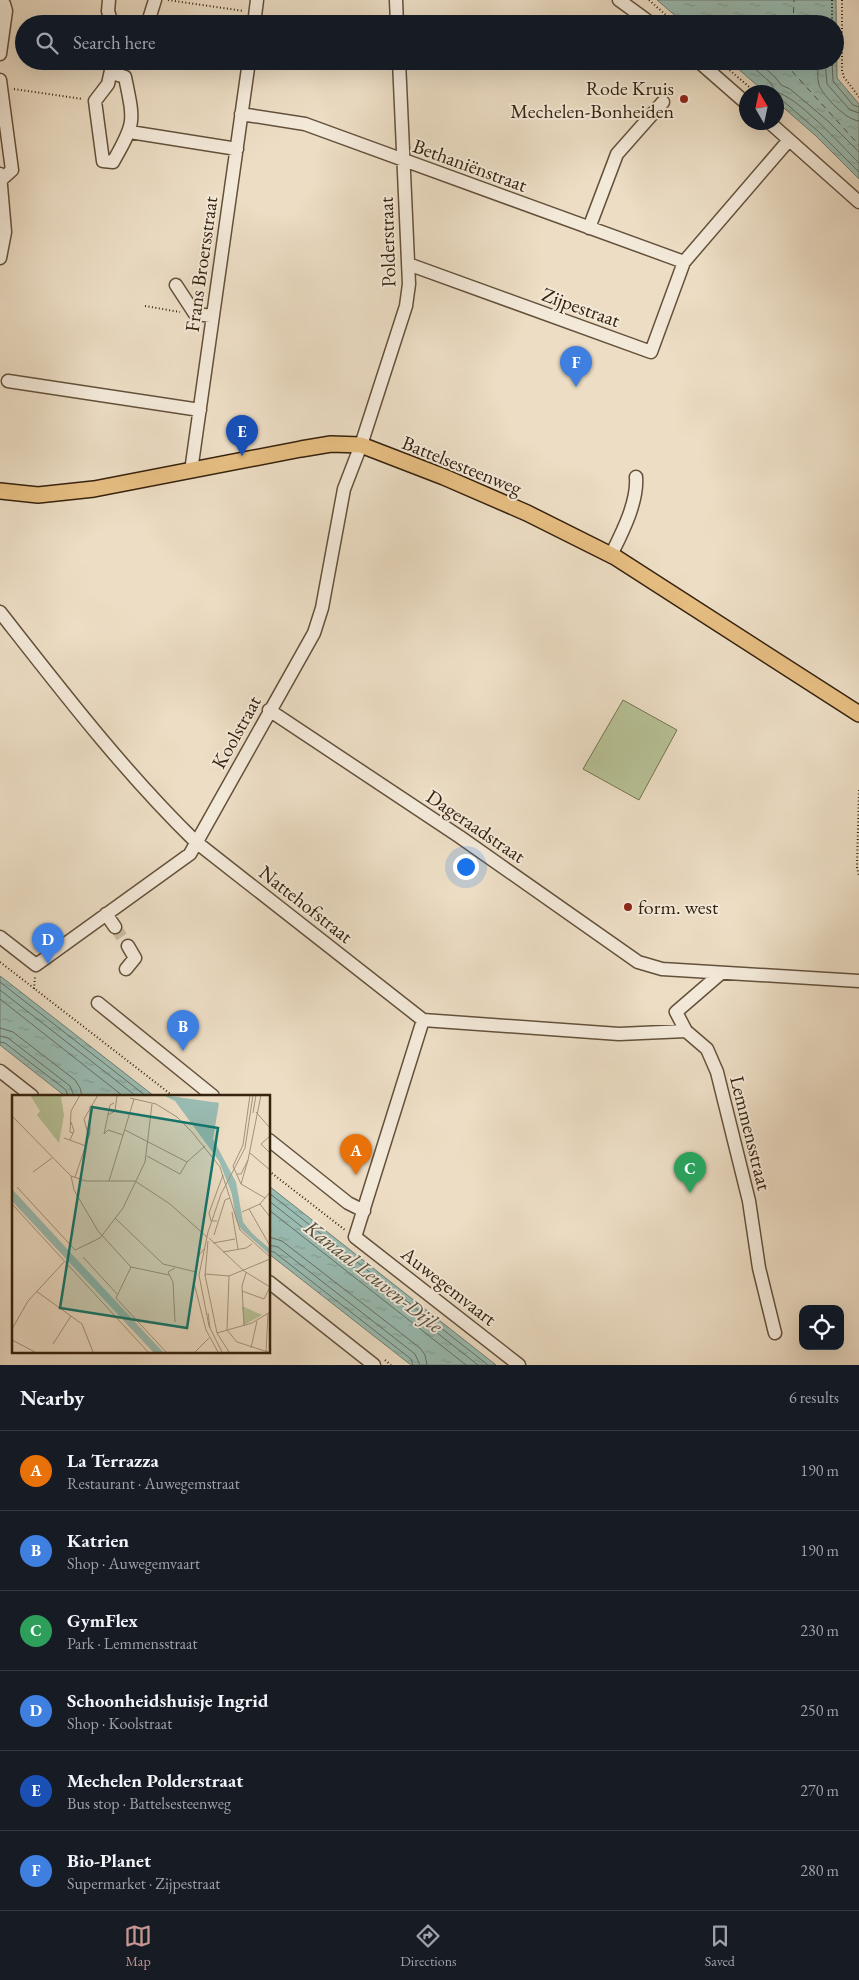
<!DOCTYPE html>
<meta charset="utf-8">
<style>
:root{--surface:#171b24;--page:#242831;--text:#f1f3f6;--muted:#9ea1a6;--line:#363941;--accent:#c59692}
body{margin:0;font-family:"EB Garamond",serif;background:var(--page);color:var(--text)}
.controls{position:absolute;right:15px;bottom:15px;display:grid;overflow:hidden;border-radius:10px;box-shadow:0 5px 20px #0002}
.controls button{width:45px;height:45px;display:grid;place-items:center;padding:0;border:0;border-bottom:1px solid var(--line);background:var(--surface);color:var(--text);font:25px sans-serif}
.compass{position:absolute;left:739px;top:85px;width:45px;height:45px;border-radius:50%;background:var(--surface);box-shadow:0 5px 20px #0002;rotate:351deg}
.you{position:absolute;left:465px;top:866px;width:18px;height:18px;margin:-12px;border:4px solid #fff;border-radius:50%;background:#1a73e8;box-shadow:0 0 0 8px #1a73e833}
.badge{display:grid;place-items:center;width:32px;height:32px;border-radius:50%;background:var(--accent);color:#fff;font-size:16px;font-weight:700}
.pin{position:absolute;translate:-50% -41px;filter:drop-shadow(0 1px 2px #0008)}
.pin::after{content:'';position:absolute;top:26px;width:18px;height:15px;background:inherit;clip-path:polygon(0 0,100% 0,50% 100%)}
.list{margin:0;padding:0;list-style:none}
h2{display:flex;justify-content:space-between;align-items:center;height:65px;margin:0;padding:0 20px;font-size:21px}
h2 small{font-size:16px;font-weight:400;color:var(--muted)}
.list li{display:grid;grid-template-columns:32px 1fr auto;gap:15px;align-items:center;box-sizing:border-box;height:80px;padding:0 20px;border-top:1px solid var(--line)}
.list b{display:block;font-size:19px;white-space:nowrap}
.list p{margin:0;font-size:16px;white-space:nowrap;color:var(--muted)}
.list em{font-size:16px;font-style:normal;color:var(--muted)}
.icon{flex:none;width:28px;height:28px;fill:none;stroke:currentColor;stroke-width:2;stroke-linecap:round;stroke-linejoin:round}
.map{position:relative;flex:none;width:859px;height:1365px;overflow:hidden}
.search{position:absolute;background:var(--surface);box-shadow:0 5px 20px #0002;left:15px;right:15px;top:15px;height:55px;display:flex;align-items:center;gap:12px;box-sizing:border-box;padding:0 18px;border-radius:28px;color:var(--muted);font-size:19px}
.sheet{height:545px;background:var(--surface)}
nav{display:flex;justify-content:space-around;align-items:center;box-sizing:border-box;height:70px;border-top:1px solid var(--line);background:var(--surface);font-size:14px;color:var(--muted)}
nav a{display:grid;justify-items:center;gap:2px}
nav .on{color:var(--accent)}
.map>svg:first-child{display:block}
.grass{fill:#b6c195;stroke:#767251}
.water{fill:url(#water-ripples);stroke:#717e71}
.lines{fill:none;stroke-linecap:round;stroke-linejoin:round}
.shore{stroke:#686f60;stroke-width:1}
.ferry{stroke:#54503f;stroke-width:1;stroke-dasharray:6 5;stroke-linecap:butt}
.minor-tunnel{stroke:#c8b89f;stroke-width:12;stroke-dasharray:12 6;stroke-linecap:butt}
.minor-casing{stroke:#64513b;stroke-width:15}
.major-casing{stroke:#36220d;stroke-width:18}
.path{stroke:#36220d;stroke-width:2;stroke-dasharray:1 2.5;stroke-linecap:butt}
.minor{stroke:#f3e9d9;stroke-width:12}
.major{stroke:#e6be82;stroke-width:15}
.poi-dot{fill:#8f2418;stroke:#f3e9d9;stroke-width:2}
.labels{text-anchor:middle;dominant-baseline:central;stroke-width:4;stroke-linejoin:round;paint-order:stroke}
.poi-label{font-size:20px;fill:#36220d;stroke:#f3e9d9;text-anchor:end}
.street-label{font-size:20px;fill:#36220d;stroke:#f3e9d9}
.water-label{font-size:21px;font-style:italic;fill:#54503f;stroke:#f3e9d9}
.inset-river{fill:none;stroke:#99bcb3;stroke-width:2.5}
.inset-road{fill:none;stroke:#a3927b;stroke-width:1}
.view{fill:#0f766e;fill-opacity:0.15;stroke:#0f766e;stroke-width:2.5}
.inset-edge{fill:none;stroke:#36220d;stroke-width:2.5}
</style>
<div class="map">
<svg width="859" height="1365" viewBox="0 0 859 1365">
<defs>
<pattern id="water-ripples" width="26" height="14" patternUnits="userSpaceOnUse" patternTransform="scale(1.25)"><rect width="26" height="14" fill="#99bcb3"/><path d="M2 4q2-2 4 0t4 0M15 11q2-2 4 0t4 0" fill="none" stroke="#84a199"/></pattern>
</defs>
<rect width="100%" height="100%" fill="#ecddc4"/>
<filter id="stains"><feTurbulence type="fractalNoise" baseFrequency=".004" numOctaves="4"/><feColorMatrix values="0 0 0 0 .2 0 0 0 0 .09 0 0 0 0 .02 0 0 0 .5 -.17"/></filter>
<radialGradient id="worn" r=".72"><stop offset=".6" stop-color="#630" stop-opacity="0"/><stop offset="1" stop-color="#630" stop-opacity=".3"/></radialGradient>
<path class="grass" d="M623 700 677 730 639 800 583 769Z"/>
<path class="water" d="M657 0H836L837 78 859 104V179L816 136 777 102 776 92H765L729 61H835V24H685Z
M0 976 8 982 154 1096H65L0 1045Z
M269 1186 496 1365H411L269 1254Z"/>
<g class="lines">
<path class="shore" d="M746 61 771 83 775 92C796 95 842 146 859 163
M757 61 775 77 781 85 790 89 829 122 859 152
M818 61C818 69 817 78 819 85 824 97 846 120 859 121
M825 61 827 84 850 110 859 113
M832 61 833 81 853 105 859 107
M776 99 782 100 819 132 859 172
M0 982 146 1096
M0 990 136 1096
M0 999 123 1096
M0 1028 13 1032 75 1080 80 1088 82 1096
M0 1036 8 1038 70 1086 74 1096
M0 1042 5 1043 66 1090 68 1096
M269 1193 488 1365
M269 1201 478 1365
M269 1210 466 1365
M269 1237 282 1241 420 1348 425 1355 427 1365
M269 1245 278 1247 415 1354 420 1365
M269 1251 274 1252 411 1359 413 1365"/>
<path class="ferry" d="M793 24 794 0
M791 61 790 69 859 145"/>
<path class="minor-tunnel" d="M115 927 128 946"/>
<g class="minor-casing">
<path id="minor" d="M109 0 108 11 112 24
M396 0 397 24
M619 0 652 24
M0 1 4 4 6 11 0 54
M144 24 149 19 155 0
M254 24 257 0
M698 61 746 103
M112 73 125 77C134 121 136 122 113 162L103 161 95 101 108 84 113 61
M0 80 12 170 2 179
M241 114 305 124 684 262
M769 122 859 202
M130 132 237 149
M0 174 5 232 0 258
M589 228 617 154 663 102
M408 264 651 352 684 262 789 140
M176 285 195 314 213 316
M8 381 200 410
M191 471 249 61
M611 555C622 533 638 502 636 477
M0 612C62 691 124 772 196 842L423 1020 619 1034 686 1031
M269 710 460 837 638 962 662 969 859 981
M106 914 115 927
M0 937 36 965 190 854 314 633 322 608 344 489 361 445 406 306 409 284 399 61
M126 969 135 958 128 946
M720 974 676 1012 686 1031 707 1049 717 1072 749 1201 759 1268 775 1333
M98 1003 213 1096
M423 1020 355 1237 519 1365
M0 1071 32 1096
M269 1140 348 1203 364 1211
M269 1282 374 1365"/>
</g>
<g class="major-casing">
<path id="major" d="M0 491 38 495 94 489 301 449 331 444 361 445 444 477 527 513 615 557 859 714"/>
</g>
<path class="path" d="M168 0 244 11
M649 0 676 24
M832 0V24
M842 0V71L844 77 859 97
M719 61 755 92
M832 61V68
M14 89 83 99
M145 306 180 312
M859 790 857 867 859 876
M0 962 173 1096
M34 989 35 976
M269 1171 345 1230
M385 1360 391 1365"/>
<use href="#minor" class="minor"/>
<use href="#major" class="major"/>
</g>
<g class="poi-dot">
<circle cx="684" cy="99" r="5"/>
<circle cx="628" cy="907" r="5"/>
</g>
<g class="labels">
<g class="poi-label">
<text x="674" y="88">Rode Kruis<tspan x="674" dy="23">Mechelen-Bonheiden</tspan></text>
<text x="638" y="907" text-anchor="start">form. west</text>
</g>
<g class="street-label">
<text transform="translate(470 165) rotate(20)">Bethaniënstraat</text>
<text transform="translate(387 242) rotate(-92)">Polderstraat</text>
<text transform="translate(201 264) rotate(-82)">Frans Broersstraat</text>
<text transform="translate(581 307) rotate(20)">Zijpestraat</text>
<text transform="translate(462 465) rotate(22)">Battelsesteenweg</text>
<text transform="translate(236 732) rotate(-61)">Koolstraat</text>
<text transform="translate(476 826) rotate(34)">Dageraadstraat</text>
<text transform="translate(306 904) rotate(38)">Nattehofstraat</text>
<text transform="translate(751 1133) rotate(76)">Lemmensstraat</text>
<text transform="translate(449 1286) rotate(38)">Auwegemvaart</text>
</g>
<g class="water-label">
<text transform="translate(374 1276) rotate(38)">Kanaal Leuven-Dijle</text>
</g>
</g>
<g transform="translate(12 1095)">
<rect width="258" height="258" fill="#ecddc4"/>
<path d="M18 0H57L49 2 52 20 47 48 25 20 28 16Z" fill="#b6c195"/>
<path d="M230 211 250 220 232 230Z" fill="#b6c195"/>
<path d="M151 0 207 8 201 44 224 87 231 127 242 141 257 153V159L229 134 224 125 220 99 207 66 163 6ZM0 94 58 157 151 257H141L0 106Z" fill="#99bcb3"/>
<path class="inset-river" d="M205 8 201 11 195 41 217 81M218 85 228 129 258 156"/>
<path class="inset-road" d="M118 3 144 9 165 22 180 37 208 72 228 135 258 162M102 8 98 10 92 39 96 35 111 40M244 17 258 33M241 18 244 0M96 20 103 16 105 0M0 21 59 81 74 86H123L158 109 195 142M113 35 175 67M61 38 58 37 59 16 68 0M76 39 72 24 86 0M258 41 249 49 258 58M52 43 74 51M58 45 62 36 59 27M238 58 258 75M135 61 168 79 175 67 193 51M21 77 40 63M225 79H229L236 65 249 0M59 81 62 95 86 136 119 172 157 180M63 82 78 38V11M97 86 122 4M229 89 221 71 231 50 238 0M229 89 253 103M229 89 236 65M5 92 63 155 88 143 111 113 133 67 140 9M0 109 136 257M248 109 258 122M237 114 258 151M220 117 226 154M230 117 248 109 258 97M103 123 151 169 184 177M205 126H199L197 118 211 80M202 140 213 105 218 103M197 143 232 176 258 192M201 148 223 144M192 154 187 160 182 188 194 235 206 257M211 157 234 153 240 149M71 162 105 199M119 172 104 203 154 257M193 179 217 181 258 164M193 180 205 238 217 257M193 181 196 146M24 196 70 229 81 257M230 196 252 204 258 192M196 218 198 233M163 227 161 187 156 177 163 173M232 231 230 191 234 178M0 234 16 206 52 167M215 235 217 181M215 235 225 247 256 257M205 238 240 228 258 217M0 245 23 257M41 249 59 221M239 253 245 226M183 257 197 243M210 257 197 231 187 180 196 137 209 99 233 53 241 0M254 257 256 219"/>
<path class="view" d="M80 12 206 33 175 233 48 213Z"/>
<rect width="258" height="258" class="inset-edge"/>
</g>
<rect width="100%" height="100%" filter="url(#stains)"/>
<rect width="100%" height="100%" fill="url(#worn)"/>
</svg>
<div class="controls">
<button><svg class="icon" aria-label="locate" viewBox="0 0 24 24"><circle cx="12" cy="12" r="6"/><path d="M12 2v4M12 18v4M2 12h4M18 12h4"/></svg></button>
</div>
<svg class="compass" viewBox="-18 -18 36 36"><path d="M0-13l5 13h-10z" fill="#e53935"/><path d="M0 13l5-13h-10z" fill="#9ea1a6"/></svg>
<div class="you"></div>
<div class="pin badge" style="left:356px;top:1175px;background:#e8710a">A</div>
<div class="pin badge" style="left:183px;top:1051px;background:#3f7fe0">B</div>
<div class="pin badge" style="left:690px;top:1193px;background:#2e9e5b">C</div>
<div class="pin badge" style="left:48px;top:964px;background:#3f7fe0">D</div>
<div class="pin badge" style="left:242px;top:456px;background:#1a4fb4">E</div>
<div class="pin badge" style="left:576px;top:387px;background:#3f7fe0">F</div>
<div class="search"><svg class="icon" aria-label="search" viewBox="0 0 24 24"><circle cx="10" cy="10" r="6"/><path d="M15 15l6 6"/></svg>Search here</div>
</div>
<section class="sheet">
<h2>Nearby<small>6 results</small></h2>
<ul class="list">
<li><span class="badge" style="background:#e8710a">A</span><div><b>La Terrazza</b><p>Restaurant · Auwegemstraat</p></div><em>190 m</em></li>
<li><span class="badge" style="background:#3f7fe0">B</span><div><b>Katrien</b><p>Shop · Auwegemvaart</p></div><em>190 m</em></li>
<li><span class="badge" style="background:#2e9e5b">C</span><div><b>GymFlex</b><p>Park · Lemmensstraat</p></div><em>230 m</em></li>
<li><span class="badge" style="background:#3f7fe0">D</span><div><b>Schoonheidshuisje Ingrid</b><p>Shop · Koolstraat</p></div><em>250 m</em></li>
<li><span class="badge" style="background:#1a4fb4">E</span><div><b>Mechelen Polderstraat</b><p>Bus stop · Battelsesteenweg</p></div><em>270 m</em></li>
<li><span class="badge" style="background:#3f7fe0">F</span><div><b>Bio-Planet</b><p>Supermarket · Zijpestraat</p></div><em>280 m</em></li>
</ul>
</section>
<nav>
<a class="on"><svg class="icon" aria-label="map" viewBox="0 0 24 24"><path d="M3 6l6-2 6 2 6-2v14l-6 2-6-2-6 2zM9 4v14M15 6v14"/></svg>Map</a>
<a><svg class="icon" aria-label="directions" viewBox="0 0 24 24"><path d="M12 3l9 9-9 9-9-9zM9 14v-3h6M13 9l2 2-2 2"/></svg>Directions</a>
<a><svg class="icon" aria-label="saved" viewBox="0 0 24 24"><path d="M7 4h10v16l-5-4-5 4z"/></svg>Saved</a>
</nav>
